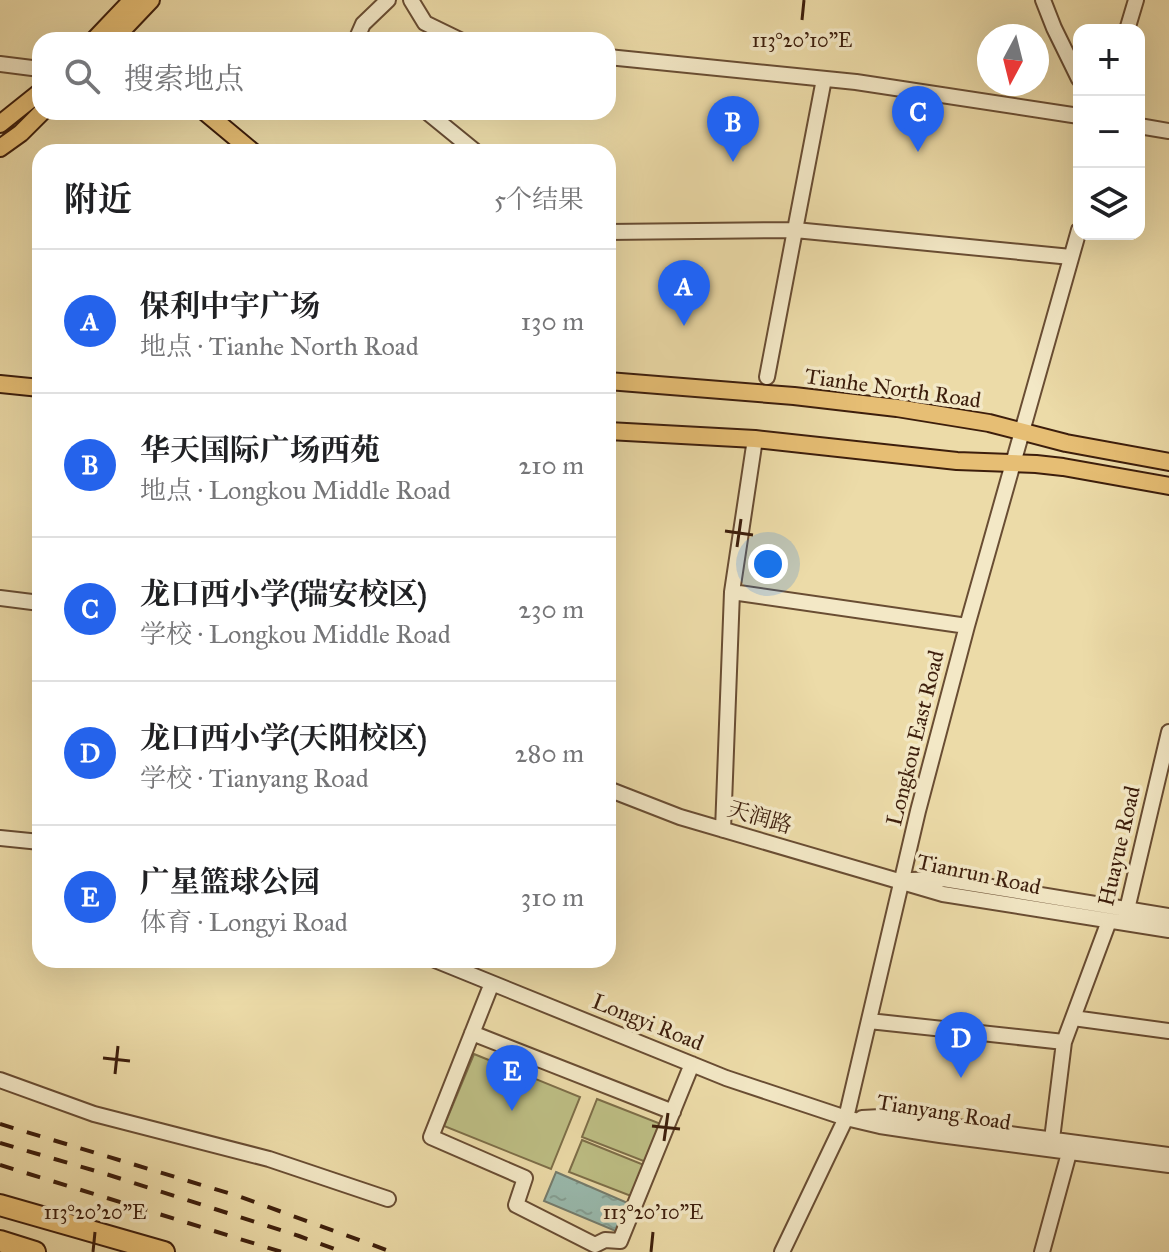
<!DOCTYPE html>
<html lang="zh">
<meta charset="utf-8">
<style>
:root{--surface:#fff;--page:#f6f6f6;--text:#202124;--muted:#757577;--line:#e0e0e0;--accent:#2563eb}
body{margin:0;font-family:"IM FELL Great Primer","Noto Serif SC",serif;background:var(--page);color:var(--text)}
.controls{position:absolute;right:24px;top:24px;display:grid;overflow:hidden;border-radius:16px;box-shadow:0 8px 32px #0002}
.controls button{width:72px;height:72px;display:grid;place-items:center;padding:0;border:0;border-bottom:2px solid var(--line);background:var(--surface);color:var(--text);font:40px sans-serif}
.compass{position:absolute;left:977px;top:24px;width:72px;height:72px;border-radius:50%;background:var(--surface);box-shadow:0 8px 32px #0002;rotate:187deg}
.you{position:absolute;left:768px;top:564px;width:28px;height:28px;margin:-20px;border:6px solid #fff;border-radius:50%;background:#1a73e8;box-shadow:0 0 0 12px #1a73e833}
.badge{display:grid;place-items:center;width:52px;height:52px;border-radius:50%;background:var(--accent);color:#fff;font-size:26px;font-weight:700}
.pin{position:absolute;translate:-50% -66px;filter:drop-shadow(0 2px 4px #0008)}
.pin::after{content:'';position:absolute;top:42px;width:28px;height:24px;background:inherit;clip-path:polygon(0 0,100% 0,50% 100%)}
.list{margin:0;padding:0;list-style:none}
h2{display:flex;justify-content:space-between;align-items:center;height:104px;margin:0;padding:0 32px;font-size:34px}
h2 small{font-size:26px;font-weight:400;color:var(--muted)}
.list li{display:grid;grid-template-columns:52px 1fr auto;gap:24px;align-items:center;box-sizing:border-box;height:144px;padding:0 32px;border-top:2px solid var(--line)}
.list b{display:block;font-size:30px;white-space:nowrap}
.list p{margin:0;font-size:26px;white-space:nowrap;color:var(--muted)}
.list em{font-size:26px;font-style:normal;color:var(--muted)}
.icon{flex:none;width:44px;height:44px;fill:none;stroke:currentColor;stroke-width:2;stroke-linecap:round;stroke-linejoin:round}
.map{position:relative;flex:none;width:1169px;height:1252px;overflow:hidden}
.search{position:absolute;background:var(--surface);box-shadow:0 8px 32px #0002;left:32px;top:32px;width:584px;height:88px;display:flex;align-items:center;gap:20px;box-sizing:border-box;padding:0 28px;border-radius:24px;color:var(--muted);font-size:30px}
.panel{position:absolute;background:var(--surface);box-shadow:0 8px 32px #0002;left:32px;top:144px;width:584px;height:824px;border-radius:24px}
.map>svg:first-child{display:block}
.pitch{fill:#bdbe84;stroke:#7d6e48;stroke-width:2}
.water{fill:url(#water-ripples);stroke:#747c6d;stroke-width:2}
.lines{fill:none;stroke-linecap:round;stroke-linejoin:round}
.minor-casing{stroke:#694d33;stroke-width:18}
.major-casing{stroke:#3d1e0c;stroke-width:20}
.highway-casing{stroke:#3d1e0c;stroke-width:24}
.minor{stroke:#f3e8c6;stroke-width:14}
.major{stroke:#e6be74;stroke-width:16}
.highway{stroke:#e6be74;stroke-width:20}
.rail{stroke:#3d1e0c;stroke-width:4;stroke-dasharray:14 14;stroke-linecap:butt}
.ticks{fill:none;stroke:#3d1e0c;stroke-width:3}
.labels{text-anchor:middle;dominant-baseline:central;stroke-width:7;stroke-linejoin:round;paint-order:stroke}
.street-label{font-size:22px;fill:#3d1e0c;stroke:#f3e8c6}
.ticks-label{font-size:20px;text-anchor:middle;fill:#3d1e0c;stroke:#f3e8c6;stroke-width:7;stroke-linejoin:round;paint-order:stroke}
</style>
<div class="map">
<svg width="1169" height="1252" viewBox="0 0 1169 1252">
<defs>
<pattern id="water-ripples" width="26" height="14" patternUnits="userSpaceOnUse" patternTransform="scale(2)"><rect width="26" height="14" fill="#99baae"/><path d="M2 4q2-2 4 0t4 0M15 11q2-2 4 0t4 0" fill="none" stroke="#859f94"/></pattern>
</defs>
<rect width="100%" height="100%" fill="#ecdba8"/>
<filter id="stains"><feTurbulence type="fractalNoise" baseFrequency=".0025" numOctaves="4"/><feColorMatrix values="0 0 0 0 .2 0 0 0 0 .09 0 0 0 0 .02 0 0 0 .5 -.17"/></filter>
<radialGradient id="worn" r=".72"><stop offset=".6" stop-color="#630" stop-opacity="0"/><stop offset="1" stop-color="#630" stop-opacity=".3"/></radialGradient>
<path class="pitch" d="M474 1054 580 1097 551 1169 444 1126Z
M597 1099 661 1124 646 1162 582 1137Z
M582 1140 644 1165 631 1196 569 1172Z"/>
<path class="water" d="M556 1172 630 1204 618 1232 544 1201Z"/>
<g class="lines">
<g class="minor-casing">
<path id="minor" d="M411 0 425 23 460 40
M1043 0 1054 28 1079 79
M1127 30 1136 0
M356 40 363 24 388 0
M608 57 856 82 1079 116
M0 64 40 69
M427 112 476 152
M1139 126 1169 131
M608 232 795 230 824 79
M767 377 795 230 1071 257
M755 439 732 592 967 626
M0 598 40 603
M608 789 680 817 943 894 1169 930
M723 830 732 592
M0 838 40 842
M911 880 943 879 1169 916
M1125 918 1169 732
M435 960 726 1078 846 1118 880 1126 940 1135 1169 1165
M492 983 431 1137 525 1178 516 1205 595 1245 605 1240 620 1241 692 1064
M1073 1018 1169 1031
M869 1021 1064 1042
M472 1033 673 1112
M0 1080 94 1114 269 1159 388 1199
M862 1118 881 1117 1169 1155
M1052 1139 1064 1042 1109 921
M782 1252 846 1118 918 811 967 626 1079 230
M1042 1252 1069 1153"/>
</g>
<g class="major-casing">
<path id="major" d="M94 40 132 0
M113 40 151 0
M205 112 253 152
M0 124 40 92
M0 148 21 133 42 112
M608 381 794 396 897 408 989 423 1066 443 1169 462
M0 384 40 388
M608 431 755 439 957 461 1036 464 1063 467 1169 486"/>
</g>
<g class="highway-casing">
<path id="highway" d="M0 1205 164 1252
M0 1241 35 1252"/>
</g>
<use href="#minor" class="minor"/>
<use href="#major" class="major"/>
<use href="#highway" class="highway"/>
<path class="rail" d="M0 1124 238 1196 392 1252
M0 1143 106 1174 299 1236 343 1252
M0 1165 282 1252"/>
</g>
<path class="ticks" d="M802 20 804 0M725 531 753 535M737 547 741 519M103 1058 130 1061M115 1074 118 1046M652 1126 680 1129M664 1141 668 1113M93 1252 95 1232M651 1252 653 1232"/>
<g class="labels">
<g class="street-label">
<text transform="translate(893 388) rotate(8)">Tianhe North Road</text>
<text transform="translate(915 738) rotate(-76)">Longkou East Road</text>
<text transform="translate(760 817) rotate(16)">天润路</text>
<text transform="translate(1119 846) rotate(-77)">Huayue Road</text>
<text transform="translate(979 874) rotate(12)">Tianrun Road</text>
<text transform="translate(648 1022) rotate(22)">Longyi Road</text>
<text transform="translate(944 1112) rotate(9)">Tianyang Road</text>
</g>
</g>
<g class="ticks-label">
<text x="802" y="47">113°20'10"E</text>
<text x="95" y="1219">113°20'20"E</text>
<text x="653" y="1219">113°20'10"E</text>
</g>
<rect width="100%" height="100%" filter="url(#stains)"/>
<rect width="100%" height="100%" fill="url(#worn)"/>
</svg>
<div class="controls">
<button>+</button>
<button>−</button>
<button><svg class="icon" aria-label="layers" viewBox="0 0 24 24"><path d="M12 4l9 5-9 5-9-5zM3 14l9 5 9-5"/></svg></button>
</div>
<svg class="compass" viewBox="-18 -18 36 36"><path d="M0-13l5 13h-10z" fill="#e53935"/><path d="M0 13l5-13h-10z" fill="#757577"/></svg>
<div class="you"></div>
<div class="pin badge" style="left:684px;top:326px">A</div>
<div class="pin badge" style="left:733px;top:162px">B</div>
<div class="pin badge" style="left:918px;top:152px">C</div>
<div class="pin badge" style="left:961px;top:1078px">D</div>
<div class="pin badge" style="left:512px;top:1111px">E</div>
<div class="search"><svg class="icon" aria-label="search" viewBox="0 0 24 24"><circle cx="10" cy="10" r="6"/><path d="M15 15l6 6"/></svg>搜索地点</div>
<section class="panel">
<h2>附近<small>5个结果</small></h2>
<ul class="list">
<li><span class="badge">A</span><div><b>保利中宇广场</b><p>地点 · Tianhe North Road</p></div><em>130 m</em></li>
<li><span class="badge">B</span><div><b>华天国际广场西苑</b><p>地点 · Longkou Middle Road</p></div><em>210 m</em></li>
<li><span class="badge">C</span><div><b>龙口西小学(瑞安校区)</b><p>学校 · Longkou Middle Road</p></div><em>230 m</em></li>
<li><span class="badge">D</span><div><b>龙口西小学(天阳校区)</b><p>学校 · Tianyang Road</p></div><em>280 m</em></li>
<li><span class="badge">E</span><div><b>广星篮球公园</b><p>体育 · Longyi Road</p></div><em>310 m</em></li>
</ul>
</section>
</div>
